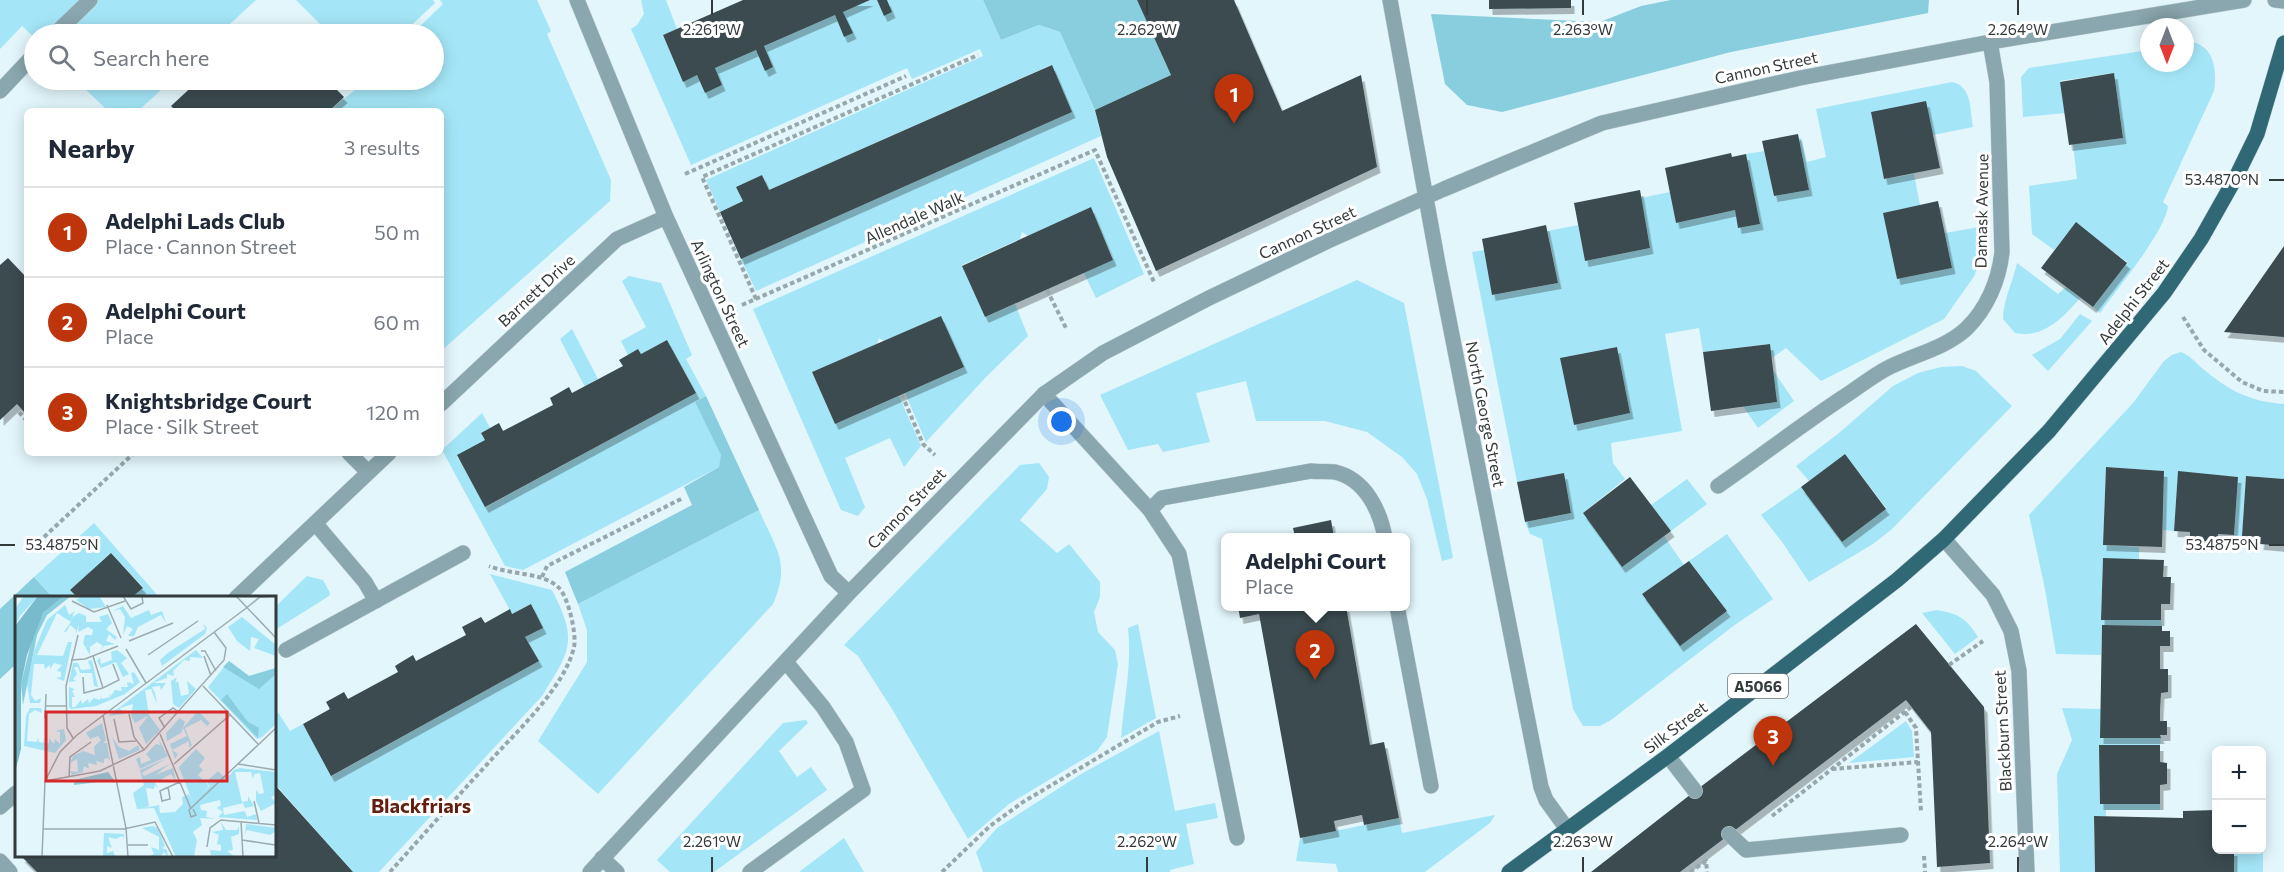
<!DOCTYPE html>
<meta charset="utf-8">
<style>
:root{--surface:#fff;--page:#f2f2f3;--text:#1f2937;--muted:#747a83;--line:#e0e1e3;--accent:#be350c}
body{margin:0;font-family:Commissioner,sans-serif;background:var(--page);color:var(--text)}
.controls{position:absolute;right:18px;bottom:18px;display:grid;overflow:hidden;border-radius:9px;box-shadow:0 3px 15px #0003}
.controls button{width:54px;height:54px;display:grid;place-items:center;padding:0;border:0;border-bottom:2px solid var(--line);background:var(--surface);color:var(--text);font:30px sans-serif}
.compass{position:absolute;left:2140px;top:18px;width:54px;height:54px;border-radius:50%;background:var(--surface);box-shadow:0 3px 15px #0003;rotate:180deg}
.you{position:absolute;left:1062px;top:422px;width:21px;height:21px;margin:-15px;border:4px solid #fff;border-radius:50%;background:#1a73e8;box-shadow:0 0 0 9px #1a73e833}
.badge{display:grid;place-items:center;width:39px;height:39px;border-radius:50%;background:var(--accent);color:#fff;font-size:20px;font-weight:700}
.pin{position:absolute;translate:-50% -50px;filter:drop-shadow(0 2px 3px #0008)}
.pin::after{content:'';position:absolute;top:32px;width:21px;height:18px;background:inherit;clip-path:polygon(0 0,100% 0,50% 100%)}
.popup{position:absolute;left:1221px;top:533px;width:189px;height:78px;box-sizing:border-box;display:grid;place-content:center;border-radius:9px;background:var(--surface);filter:drop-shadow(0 2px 4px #0005);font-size:20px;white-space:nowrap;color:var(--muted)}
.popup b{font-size:22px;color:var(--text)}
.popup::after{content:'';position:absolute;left:50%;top:100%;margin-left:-12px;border:12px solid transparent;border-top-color:var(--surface)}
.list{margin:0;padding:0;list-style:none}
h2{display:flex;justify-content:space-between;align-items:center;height:78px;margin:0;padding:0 24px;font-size:26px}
h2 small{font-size:20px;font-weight:400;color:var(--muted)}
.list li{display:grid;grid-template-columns:39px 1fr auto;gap:18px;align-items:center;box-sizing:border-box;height:90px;padding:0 24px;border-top:2px solid var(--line)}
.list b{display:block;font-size:22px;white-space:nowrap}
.list p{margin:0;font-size:20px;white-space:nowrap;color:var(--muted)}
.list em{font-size:20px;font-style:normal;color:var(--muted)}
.icon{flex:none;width:33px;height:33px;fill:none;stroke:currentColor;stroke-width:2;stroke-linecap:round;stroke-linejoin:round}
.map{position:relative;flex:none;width:2284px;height:872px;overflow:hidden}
.search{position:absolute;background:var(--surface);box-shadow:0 3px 15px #0003;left:24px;top:24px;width:420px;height:66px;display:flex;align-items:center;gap:15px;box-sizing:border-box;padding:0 21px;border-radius:33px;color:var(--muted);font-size:22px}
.panel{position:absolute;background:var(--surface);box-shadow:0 3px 15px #0003;left:24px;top:108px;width:420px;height:348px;border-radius:9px}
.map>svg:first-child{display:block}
.green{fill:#a4e6f7;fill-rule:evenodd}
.forest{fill:#89cedf}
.building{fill:#3b4c50;filter:url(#shadow)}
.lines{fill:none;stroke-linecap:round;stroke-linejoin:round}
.lane-casing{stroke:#bfd0d5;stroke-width:16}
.street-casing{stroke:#bfd0d5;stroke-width:16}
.primary-casing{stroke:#bfd0d5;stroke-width:16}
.path{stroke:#98a7ab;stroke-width:4;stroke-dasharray:4.5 3;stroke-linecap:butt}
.lane{stroke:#8aa6ae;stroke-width:15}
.street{stroke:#8aa6ae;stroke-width:15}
.primary{stroke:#306875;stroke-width:15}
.ticks{fill:none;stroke:#323a3c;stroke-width:2}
.labels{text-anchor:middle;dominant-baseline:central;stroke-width:6;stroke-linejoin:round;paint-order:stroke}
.shield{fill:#fff;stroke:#707576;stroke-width:1.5}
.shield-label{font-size:15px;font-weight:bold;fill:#323a3c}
.street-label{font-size:16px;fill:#323a3c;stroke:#fff}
.quarter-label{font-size:20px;font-weight:bold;fill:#621f0f;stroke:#fff}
.inset-road{fill:none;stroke:#9cabaf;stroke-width:1.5}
.view{fill:#d62828;fill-opacity:0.15;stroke:#d62828;stroke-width:3}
.inset-edge{fill:none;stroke:#323a3c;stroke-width:3}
.ticks-label{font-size:15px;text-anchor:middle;fill:#323a3c;stroke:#fff;stroke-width:6;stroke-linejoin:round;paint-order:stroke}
</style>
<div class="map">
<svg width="2284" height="872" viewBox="0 0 2284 872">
<defs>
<filter id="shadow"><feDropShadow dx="3.5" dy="6" stdDeviation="0" flood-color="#0004"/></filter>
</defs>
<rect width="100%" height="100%" fill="#e2f6fb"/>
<path class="green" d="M0 0H256L219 34H34V37L22 26 0 49Z
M296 0H433L435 3 402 34H330Z
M440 0H537L551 31 547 34 611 180 610 201 441 351V111H329L367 80H434V34H412L443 4Z
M641 0H666L677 29 663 35 683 81 697 75 705 93 722 85 715 68 756 50 765 70 773 67 764 46 835 15 844 37 843 12 870 0H877L884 16 892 12 887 0H983L1001 40 1039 25 1060 32 1095 110 1101 136 756 291 741 259 1072 112 1051 65 769 190 762 175 737 187 743 201 720 212 706 180 983 56 980 49 912 79 907 68 691 165 631 29 637 25 644 14Z
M2193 42C2215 48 2217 71 2214 91L2163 202 2168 206C2165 232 2117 289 2100 313L2093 307 2127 262 2076 223 2054 250 2032 234 2029 186 2077 179 2073 144 2123 138 2114 73 2060 81 2065 113 2023 117 2021 77 2029 68 2149 50V63H2185V43Z
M76 80H172L138 111H108Z
M1952 82C1972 86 1970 109 1973 127L1933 135 1884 179 1914 174 1920 205 1884 213 1897 279 1952 268 1945 233 1979 227V256L1975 275 1944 319 1821 381 1786 348 1772 358 1769 344 1703 352 1699 328 1665 334 1682 431 1611 443 1613 463 1625 479 1583 513 1622 567 1664 536 1684 565 1642 594 1680 646 1727 611 1689 561 1727 534 1773 599 1736 624 1611 720 1600 726H1583L1573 709 1542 539 1530 534 1525 522 1571 513 1564 473 1517 482 1472 252 1484 250 1493 295 1558 283 1548 231 1578 225 1585 261 1650 248 1641 198 1670 192 1676 223 1735 210 1739 228 1760 224 1746 154 1764 151 1774 196 1809 190 1799 138H1801L1807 162 1826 157 1816 109ZM1617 347 1630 413 1574 425 1561 358Z
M1094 158 1144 274 1096 298 1084 273 1113 259 1091 207 1028 236 1022 232 1020 239 962 265 985 317 1015 304 1028 336 986 377 926 442 905 393 964 367 941 316 884 341 879 338 877 344 812 372 835 424 899 396 921 446 904 467 890 438 845 458 865 507 858 516 841 510 753 309Z
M2017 263 2058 294 2066 287 2080 298C2064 317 2043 339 2015 333L2003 319C2003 300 2013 282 2017 263Z
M629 276 661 283 692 355 686 359 706 396 695 402 722 455 719 467 523 570 505 566 442 450 482 413 490 428 481 433 485 440 457 456 486 507 696 393 667 340 641 354 638 349 628 355 621 341 646 327 622 281Z
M1357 280 1404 303 1453 558 1442 561 1427 499 1417 474 1402 457 1367 432 1325 421H1256L1246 381 1196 393 1210 442 1163 452 1158 444 1128 450 1100 395Z
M2080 314 2092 321 2048 371 2032 355 2060 339Z
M572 329 598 379 585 387 560 339Z
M2181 352C2193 357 2197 365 2207 372 2231 392 2253 402 2284 404V479L2246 476 2242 536 2234 535 2238 477 2178 472 2174 531 2163 530 2164 471 2106 467 2103 545 2139 547V559H2103L2101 619 2161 620 2162 626 2102 625 2101 655 2056 654 2045 589 2029 515 2133 403 2164 361 2172 355Z
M1962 366 1976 371 2012 406 1892 529 1873 544 1809 582 1782 542 1761 515 1801 487 1842 542 1886 508 1845 454 1809 481 1796 466 1839 433 1893 386 1918 373 1941 367Z
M1773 370 1794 401 1758 428 1743 406 1777 402Z
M1039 463 1049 477 1047 489 1020 520 1057 553 1069 544 1100 582V597L1094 612 1098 632 1115 650 1118 664 1107 737 1097 751 1009 804 968 839 892 709 858 656 844 645 1020 465Z
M1687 479 1707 504 1671 531 1651 505Z
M759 510C776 549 791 562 773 604L598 794 538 741 587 662V630L578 604Z
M94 523 159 597H132L143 587 111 553 70 590 77 597H52L34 577Z
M490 574 552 590C578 641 571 649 542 696L379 872H353L275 784 274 706 290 731 303 724 332 776 539 661 525 637 543 628 531 604 512 614Z
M307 576 323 580 330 593 329 596 275 630V607Z
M1937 610C1959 614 1966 618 1978 637L1955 654 1922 613Z
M1138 624 1156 718 1121 738C1124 700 1132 665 1128 628Z
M2062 708 2101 709 2100 738H2161L2160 745H2100V804H2160V810H2106V816H2094L2095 872H2060L2057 774 2072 740Z
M806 720 808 723 779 751 797 777 811 767 827 790 714 872H670L657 860 783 723Z
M1906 721 1912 731 1914 757 1849 763Z
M1159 731 1175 811 1215 803 1218 818 1186 824 1194 864 1170 870V872H983L976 852 997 828 1081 774Z
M1495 815 1490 823 1425 872H1338L1336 864 1296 861 1300 838 1399 818 1402 833Z
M844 838 864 872H799Z
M2263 849V872H2234V850Z"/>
<path class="forest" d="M983 0H1137L1171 75 1095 110 1060 32 1039 25 1001 40Z
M1671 0H1929L1928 13 1731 52 1502 112 1467 105 1445 84 1431 14 1600 22 1641 6Z
M706 396 759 510 578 604 565 572 692 505 684 487 719 467 721 455 695 402Z
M34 577 52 597 16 598V664L0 679V609Z"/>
<path class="building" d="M743 0H870L843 12 853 33 844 37 835 15 764 46 773 67 765 71 756 50 715 68 722 85 705 93 697 75 683 82 663 35Z
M877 0H887L892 12 884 16Z
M1137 0H1234L1282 111 1361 75 1377 167 1156 271 1107 157 1095 110 1171 75Z
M1489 0H1571V8L1489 9Z
M273 25 283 34H263Z
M1052 65 1072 112 741 259 720 212 743 201 736 187 762 175 769 190 778 186Z
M2114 73 2123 138 2069 145 2060 82Z
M199 80H327L344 97 329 111H176L171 106Z
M1926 101 1940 168 1884 179 1871 112Z
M1798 134 1809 190 1774 196 1762 141Z
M1731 153 1732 157 1746 154 1760 224 1738 228 1735 210 1676 223 1665 168Z
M1640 190 1650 248 1585 261 1574 203Z
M1938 201 1952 268 1897 279 1883 213Z
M1091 207 1113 260 985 317 962 266Z
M2076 222 2127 263 2093 307 2041 268Z
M1546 225 1558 283 1492 295 1482 239Z
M2284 246V337L2224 332Z
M8 258 27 278V415L17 404 0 420V265Z
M941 316 964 367 835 424 812 372Z
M667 340 696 393 485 507 457 455 485 440 481 433 499 423 503 431 553 405 550 398 569 387 572 393 623 366 619 360 638 349 641 354Z
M1770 344 1777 402 1711 411 1703 352Z
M1617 347 1630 413 1574 425 1560 358Z
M1845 454 1886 509 1842 542 1801 487Z
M2106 467 2164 471 2162 547 2103 545Z
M2178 471 2238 477 2234 535 2218 534 2217 542 2190 540V532L2174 531Z
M1564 473 1571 513 1525 522 1517 482Z
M2246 476 2284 479V546L2260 544 2261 537 2242 536Z
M1630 477 1671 531 1622 567 1583 513Z
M1331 520 1334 537H1295L1293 528Z
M111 553 143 588 132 597H77L70 590Z
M2103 558 2164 560 2163 577H2171L2170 604H2161V620H2101Z
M1689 561 1727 611 1680 646 1642 594Z
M531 604 543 628 525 637 539 661 331 776 303 724 330 709 326 702 344 692 348 699 398 672 395 666 403 661 413 655 416 661 466 635 462 627 481 617 485 623 510 609 512 614Z
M1238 606H1346L1370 745 1384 742 1399 818 1364 825 1362 815 1334 821 1336 831 1300 838 1259 614 1240 618Z
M1916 624 1984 707 1990 863 1937 867 1931 732 1906 700 1680 872H1591L1695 791Z
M2102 625 2162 626V631H2170V646H2160V669H2168V692L2161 693 2160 710V721H2167V735H2160L2161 738H2100Z
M2099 745H2160V762L2167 763V784L2160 785V804H2100Z
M274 784 353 872H37L21 856H274Z
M2216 810V850H2234V872H2095L2094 816 2183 818V811Z"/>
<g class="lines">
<g class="lane-casing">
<path id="lane" d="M1044 394 1150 510 1179 554 1237 838
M349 453 368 472
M1150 510 1162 498 1311 471C1318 472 1328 471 1335 472 1365 479 1380 510 1385 538
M1397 606 1431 786
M1668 756 1695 791
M1729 834 1746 850 1901 835
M602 858 617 872
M750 872 863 790 846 742 823 707 786 662"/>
</g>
<g class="street-casing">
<path id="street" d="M577 0 666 217 831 576 849 593
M1390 0 1438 264 1541 787 1546 800 1567 829
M2275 0 2284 1
M55 34 90 0
M0 91 34 55
M441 404 617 239 666 217
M1718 486C1760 457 1800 426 1842 398 1856 389 1870 378 1884 370 1911 355 1943 350 1966 329 1987 309 1999 280 2002 252L1997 82 1990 42
M315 523 365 582 376 601
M1944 539 1993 595 2011 631 2019 671 2027 872
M236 598 389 453
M286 650 463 553
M0 807 16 793
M0 861 10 872
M590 872 849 593 1044 394 1103 353 1209 298 1328 241 1444 189 1602 123 1800 78 1990 42 2244 0"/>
</g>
<g class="primary-casing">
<path id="primary" d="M1509 872 1668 756 1897 580 1944 539 2049 431 2164 293 2201 239 2236 177 2257 134 2284 43"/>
</g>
<path class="path" d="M685 174 906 76
M1047 290 1066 328
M756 299 702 177 978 55
M742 305 1095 150 1154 282
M2183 317 2204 350 2242 382 2263 391 2284 392
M902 395 923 444 935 455
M19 412 27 421
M44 537 134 453
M542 577 547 566 683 498
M1949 665 1983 641
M1905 712 1916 728 1921 812
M1832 769 1918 762
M1772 816 1911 707
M1924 856 1925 872
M390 872C423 835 457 797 491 760 518 730 565 687 574 647 577 635 568 595 558 587 542 572 511 575 489 566
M942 872 990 826 1023 802 1158 722 1180 716
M1690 872 1706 861 1707 872"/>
<use href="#lane" class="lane"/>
<use href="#street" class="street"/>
<use href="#primary" class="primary"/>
</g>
<path class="ticks" d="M712 0V15M1147 0V15M1583 0V15M2018 0V15M2269 180H2284M0 545H15M2269 545H2284M712 857V872M1147 857V872M1583 857V872M2018 857V872"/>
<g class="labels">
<rect class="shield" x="1728" y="674" width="60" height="24" rx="4.5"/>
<g class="shield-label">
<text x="1758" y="686">A5066</text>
</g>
<g class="street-label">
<text transform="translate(1766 67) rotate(-12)">Cannon Street</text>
<text transform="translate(1981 211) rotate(-89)">Damask Avenue</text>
<text transform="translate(914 217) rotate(-24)">Allendale Walk</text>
<text transform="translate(1307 232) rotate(-25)">Cannon Street</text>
<text transform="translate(536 290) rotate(-43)">Barnett Drive</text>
<text transform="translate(721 293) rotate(65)">Arlington Street</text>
<text transform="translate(2133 301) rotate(-52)">Adelphi Street</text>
<text transform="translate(1486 414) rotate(79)">North George Street</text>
<text transform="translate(906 508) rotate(-46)">Cannon Street</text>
<text transform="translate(1675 727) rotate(-37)">Silk Street</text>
<text transform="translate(2002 731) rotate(-93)">Blackburn Street</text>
</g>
<g class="quarter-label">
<text x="421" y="805">Blackfriars</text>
</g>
</g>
<g transform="translate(15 596)">
<rect width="261" height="261" fill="#e2f6fb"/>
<path d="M23 0 5 20 0 30V13L8 1ZM67 0H84L91 11 74 13 61 4ZM50 9 54 19 60 15 57 21 64 17 71 20V26H87L84 21 93 18 97 27 91 33 102 41 100 44 94 38 91 45 100 48 89 50 85 55 88 50 82 46 75 51V59L68 47 70 39H77L78 34 73 31 63 36 64 29 60 39 61 34 55 29 52 35 48 37 56 26 42 17 22 59 48 60 53 46H57L49 85 41 82 46 81V76L42 75 47 69 39 67 35 73V69L30 73 29 68H19L16 99 20 105 26 102 25 107H15L12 88 19 55 32 24ZM108 10 116 22 134 14 136 19 147 15 151 27 146 19 123 31 119 40H113L118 33 112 30 108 39 110 21 105 13 97 15ZM227 21 261 49V60L239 52 244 43 236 41 235 55 222 45 213 31ZM188 27 192 32 190 38 147 70 145 64 154 56 190 33ZM102 54 112 62 106 67 114 78 108 81 101 66 86 72 82 65 85 61 86 68 97 64 96 56ZM181 54 188 62 175 61V65L169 64 158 75 159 80 152 78V82L138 87H151L146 94 145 90 137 91 140 97 142 108 136 93 130 94 134 119 145 134 131 148 124 132 133 120 120 127 116 120 118 108 105 112 109 118 93 120ZM77 64 83 91 79 90 77 77H65L63 71H59L62 78 58 83 61 85 54 86 58 67H63L66 74 76 73 73 65ZM214 65 234 80 261 72V128L247 141 242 143 193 91ZM119 76 125 86 110 98 81 110 56 113 54 111V91L60 93 57 95 60 101H57V111H60L66 104 67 108 73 103 74 107 79 102 85 104 86 100 87 103 95 101 94 97 96 100 100 94 107 95 106 91H113L112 86 119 88 116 77ZM162 81 160 87 163 85 166 100 174 98 172 85 181 93 164 112 158 108 156 85ZM15 112H26L27 117 20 114 14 118 12 145 22 146 23 142 24 146 28 147 29 142V147H34V142L39 148 40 143 45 148V136L40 135 49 133 51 144 40 157 9 150 11 120ZM183 115 195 127 192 130 186 124 170 132 177 149 174 152V145L157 154 163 158 160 163 155 148 172 140 168 132ZM165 122 170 126 166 137 152 145 151 137ZM87 127 91 144 88 147H92L95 165 93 162 89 163V167L81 165 82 169 73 167 74 173 69 170 68 176 57 179 55 175 63 176 62 163 55 167 58 160 68 155 80 159 79 151 86 144 83 140 75 143 71 137ZM97 141 104 151 114 155 123 149 125 154 104 163ZM144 144 153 160 125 173 121 163 125 161 126 168 136 164 131 158 141 148 145 149ZM181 153 190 162 184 170 188 174 183 179 194 190 188 196 195 190 191 186 203 175 211 183 219 174 225 172 261 176V199L256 201 261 207 246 215 241 205V194L244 198 249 197 245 177 239 178 238 183 236 176H220L227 206 233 205V200L239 210 230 212 228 207 208 212 209 219 230 215 232 221 241 218 242 224 203 221 208 216 202 212 206 209 205 204 185 209 186 214 192 215 191 221 201 223 185 222 187 229 178 236 182 244 179 261H161L139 212 122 213 118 197 129 189 125 174 152 162 127 177 129 180 155 168 140 179 158 172 161 185 156 178 140 187 144 193 140 189 139 193 131 192 134 210 129 212 144 209 145 217 160 216 168 208 167 201 174 198 178 207 164 171ZM206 226 211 234H222L224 230V238L216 241 218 254 212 255 220 261 196 259 195 254 206 255V249L202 248 204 239 197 236 208 234ZM231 228 261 232V235L255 239 232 234 230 238ZM138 230 143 232 150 250 147 252 152 254 153 261 149 256 145 261H133L139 258 136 251 144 254V241L127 232ZM89 237 109 238V244L108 240 100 243 93 241 97 252 92 250V257L98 255 100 260 88 261Z" fill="#a4e6f7"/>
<path d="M49 0H56L32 19 22 39 8 109 6 88 19 35 28 17ZM214 65 234 80 261 72V78L244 93 208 71ZM212 98 233 126 244 132 243 142 206 104ZM93 176 99 184 59 189V184Z" fill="#89cedf"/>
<path d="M23 0H49L28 17 12 59 6 88V153L0 176V30Z" fill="#7bc"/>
<path class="inset-road" d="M108 0 116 13 128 7 127 0M221 0 261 42M57 5 79 16 110 5M92 9 106 42M230 13 245 1 261 0M114 45 158 27M111 53 131 87M186 55H190L201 75M133 59 183 25M78 60 88 92 104 84 98 68M189 60 196 80M56 64 70 63 103 50M68 81 69 97 88 92M188 90 243 148M30 110H51M114 118 119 141 129 154M88 119 111 232 113 261M30 122 31 98M99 123 104 146 121 145M150 132 144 122 158 112 165 117M145 138 176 213M58 142 52 132 51 90 63 39M159 168 215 119M223 168 261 174M54 182 55 161 76 146M30 185 85 175 129 154 209 64 211 52 199 36M153 191 155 203 147 205 145 195 147 194 167 185M239 205 244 227M178 213 181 219 176 221 174 214 261 132M226 225 228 261M28 233H109L140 226 158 261M227 244 260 249M113 249H133M192 251 195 232 206 224 261 229M27 261 30 185 45 156 62 139 230 13"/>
<path class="view" d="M31 116H212V185H31Z"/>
<rect width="261" height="261" class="inset-edge"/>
</g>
<g class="ticks-label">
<text x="712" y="35">2.261°W</text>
<text x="1147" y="35">2.262°W</text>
<text x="1583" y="35">2.263°W</text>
<text x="2018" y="35">2.264°W</text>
<text x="2222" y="185">53.4870°N</text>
<text x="2222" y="550">53.4875°N</text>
<text x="62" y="550">53.4875°N</text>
<text x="712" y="847">2.261°W</text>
<text x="1147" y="847">2.262°W</text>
<text x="1583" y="847">2.263°W</text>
<text x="2018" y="847">2.264°W</text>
</g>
</svg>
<div class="controls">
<button>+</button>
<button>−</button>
</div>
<svg class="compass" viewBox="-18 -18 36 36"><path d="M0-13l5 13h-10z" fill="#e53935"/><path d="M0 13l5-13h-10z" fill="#747a83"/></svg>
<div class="you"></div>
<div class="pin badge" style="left:1234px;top:124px">1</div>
<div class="pin badge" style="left:1315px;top:680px">2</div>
<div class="popup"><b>Adelphi Court</b>Place</div>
<div class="pin badge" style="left:1773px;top:766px">3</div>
<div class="search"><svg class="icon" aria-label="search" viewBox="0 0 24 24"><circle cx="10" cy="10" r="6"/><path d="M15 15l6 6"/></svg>Search here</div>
<section class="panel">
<h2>Nearby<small>3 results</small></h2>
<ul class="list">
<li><span class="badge">1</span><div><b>Adelphi Lads Club</b><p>Place · Cannon Street</p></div><em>50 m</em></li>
<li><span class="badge">2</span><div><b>Adelphi Court</b><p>Place</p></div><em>60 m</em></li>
<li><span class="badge">3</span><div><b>Knightsbridge Court</b><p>Place · Silk Street</p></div><em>120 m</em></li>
</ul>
</section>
</div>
